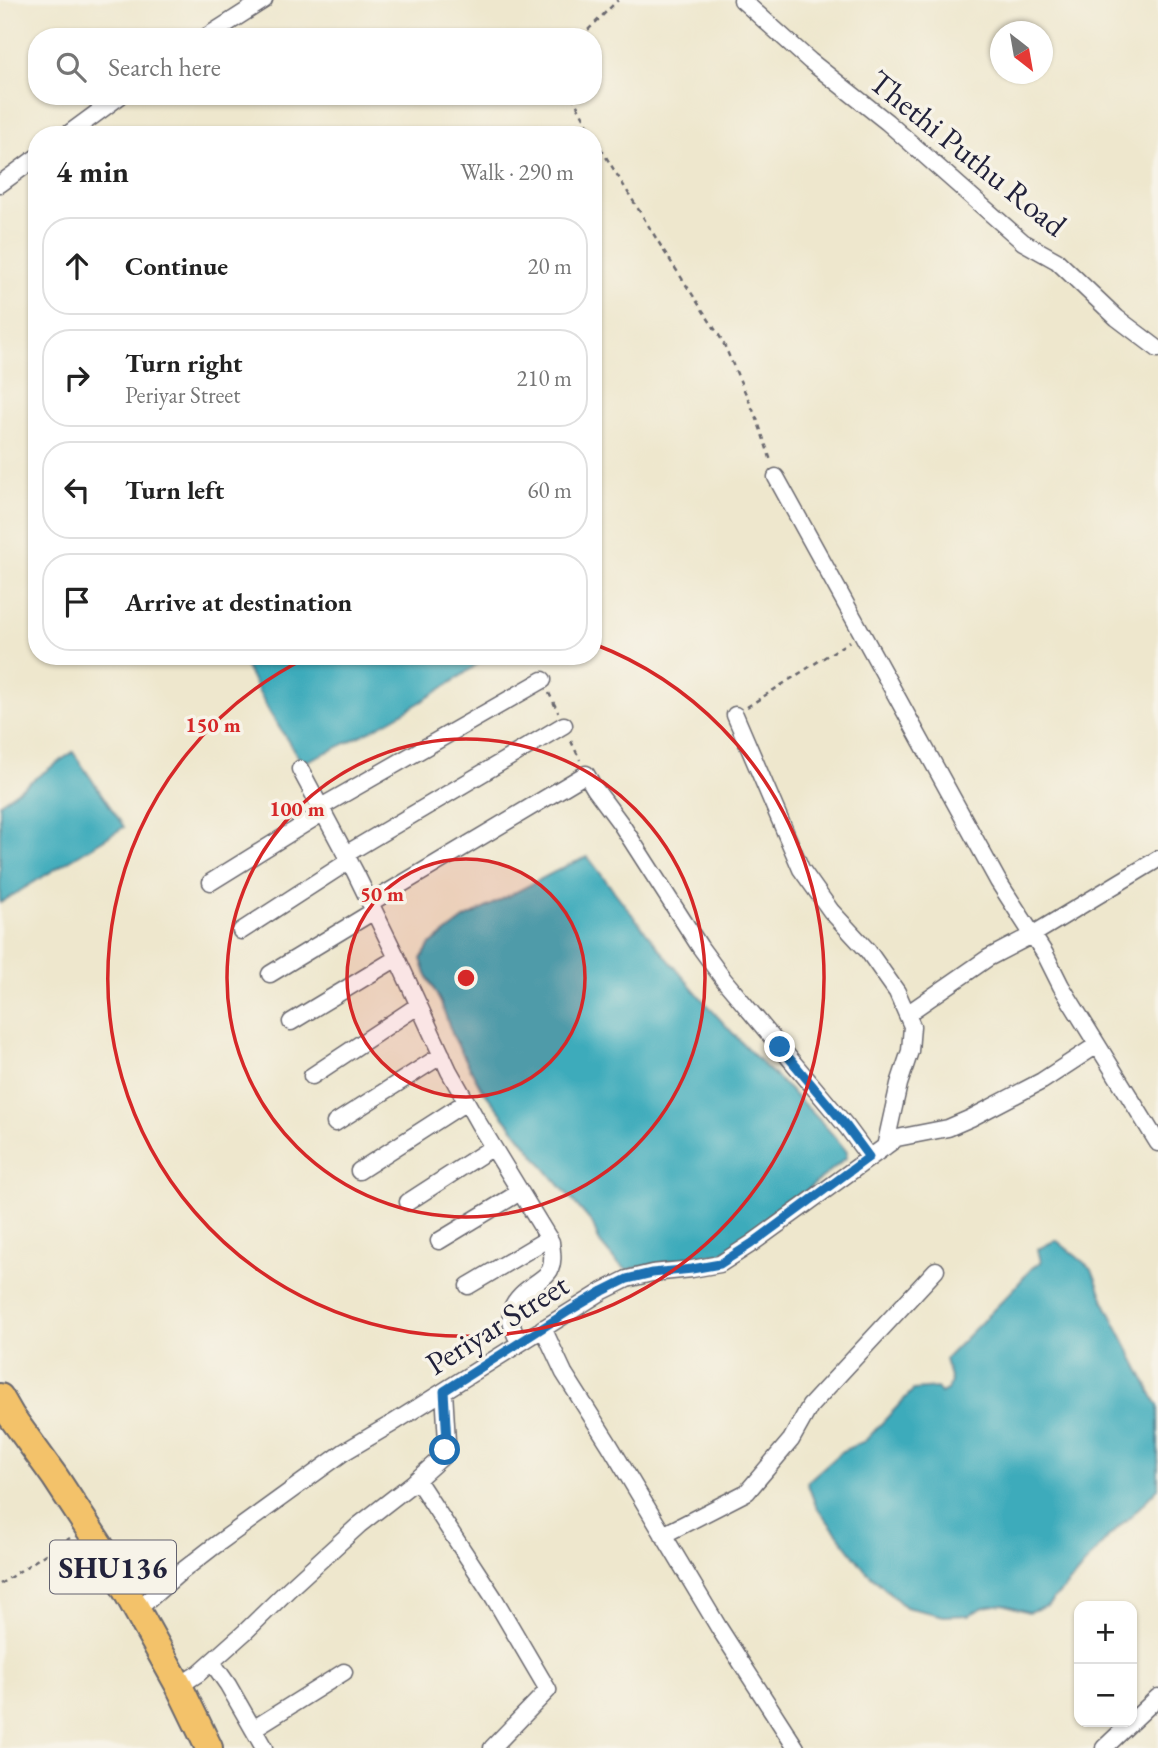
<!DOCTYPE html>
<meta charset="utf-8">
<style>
:root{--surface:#fff;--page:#f6f6f6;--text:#222;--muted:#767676;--line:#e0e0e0}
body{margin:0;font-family:"EB Garamond",serif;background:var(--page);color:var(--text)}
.controls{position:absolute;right:21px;bottom:21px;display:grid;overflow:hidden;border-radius:14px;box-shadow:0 2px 5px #0004}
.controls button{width:63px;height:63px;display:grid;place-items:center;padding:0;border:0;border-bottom:2px solid var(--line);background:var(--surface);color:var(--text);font:35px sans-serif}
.compass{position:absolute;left:990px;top:21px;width:63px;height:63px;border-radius:50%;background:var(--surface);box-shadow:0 2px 5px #0004;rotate:149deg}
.stop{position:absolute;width:21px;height:21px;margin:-16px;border:5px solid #1f6fb2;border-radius:50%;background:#fff}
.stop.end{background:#1f6fb2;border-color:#fff;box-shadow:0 2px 7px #0008}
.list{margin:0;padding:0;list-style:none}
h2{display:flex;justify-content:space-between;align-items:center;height:91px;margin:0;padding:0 28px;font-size:30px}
h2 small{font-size:23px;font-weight:400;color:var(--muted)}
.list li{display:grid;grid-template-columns:46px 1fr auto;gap:21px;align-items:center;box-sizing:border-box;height:98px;margin:0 14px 14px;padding:0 14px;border:2px solid var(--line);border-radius:28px}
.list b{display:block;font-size:26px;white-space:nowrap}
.list p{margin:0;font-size:23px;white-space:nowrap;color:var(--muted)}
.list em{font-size:23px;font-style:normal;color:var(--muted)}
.icon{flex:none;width:38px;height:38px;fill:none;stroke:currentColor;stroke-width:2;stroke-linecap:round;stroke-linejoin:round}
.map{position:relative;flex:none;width:1158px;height:1748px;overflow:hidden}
.search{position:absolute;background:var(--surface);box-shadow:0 2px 5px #0004;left:28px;top:28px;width:574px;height:77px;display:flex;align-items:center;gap:18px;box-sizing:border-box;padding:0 24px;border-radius:28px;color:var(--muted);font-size:26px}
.panel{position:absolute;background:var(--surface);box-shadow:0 2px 5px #0004;left:28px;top:126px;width:574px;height:539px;border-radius:28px}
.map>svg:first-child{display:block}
.water{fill:#3dabbb;stroke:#30667b;stroke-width:2}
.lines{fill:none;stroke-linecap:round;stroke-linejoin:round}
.street-casing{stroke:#69676e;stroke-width:19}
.primary-casing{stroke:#69676e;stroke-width:30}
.path{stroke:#69676e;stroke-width:2.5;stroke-dasharray:5 5;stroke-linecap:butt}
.street{stroke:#fff;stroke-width:16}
.primary{stroke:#f3c26a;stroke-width:26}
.route{stroke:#1f6fb2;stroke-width:9}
.ring{fill:none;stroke:#d62828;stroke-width:3.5}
.labels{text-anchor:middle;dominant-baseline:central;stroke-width:7;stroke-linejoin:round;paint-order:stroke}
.shield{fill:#f7f3e8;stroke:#62616f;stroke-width:2}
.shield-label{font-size:30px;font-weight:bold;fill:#22223b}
.street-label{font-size:32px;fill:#22223b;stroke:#f7f3e8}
.centre{fill:#d62828;stroke:#f7f3e8;stroke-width:3.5}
.ring-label{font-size:21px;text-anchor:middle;font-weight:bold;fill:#d62828;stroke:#f7f3e8;stroke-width:7;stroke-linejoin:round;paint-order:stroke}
</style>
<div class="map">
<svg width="1158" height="1748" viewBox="0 0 1158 1748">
<rect width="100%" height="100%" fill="#f7f3e8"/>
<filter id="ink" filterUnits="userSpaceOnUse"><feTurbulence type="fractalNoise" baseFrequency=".0143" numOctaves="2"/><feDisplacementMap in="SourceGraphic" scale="14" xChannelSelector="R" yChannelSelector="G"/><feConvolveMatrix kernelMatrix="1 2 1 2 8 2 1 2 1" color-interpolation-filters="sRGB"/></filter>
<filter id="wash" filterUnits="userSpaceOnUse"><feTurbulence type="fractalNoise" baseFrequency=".00686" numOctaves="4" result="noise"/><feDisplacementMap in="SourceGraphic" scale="28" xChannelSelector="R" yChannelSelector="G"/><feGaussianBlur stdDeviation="1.57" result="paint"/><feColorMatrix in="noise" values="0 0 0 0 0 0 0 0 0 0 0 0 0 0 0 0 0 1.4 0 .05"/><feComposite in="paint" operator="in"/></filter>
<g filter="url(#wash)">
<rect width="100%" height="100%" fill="#eee7cd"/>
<path class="water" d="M240 656H488C466 674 443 688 419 703 382 726 343 746 302 763L270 713Z
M73 752 124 827 0 903V803Z
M588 857C636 921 687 985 742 1043 777 1080 816 1112 847 1152L846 1158 784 1209 722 1253 648 1265 627 1270 616 1262 600 1243 592 1223 550 1174 481 1088 453 1036 441 1003 426 974 421 959 430 945 464 919 566 866Z
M1056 1240 1092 1269 1105 1303 1158 1406V1488L1137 1510 1108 1537 1072 1580 1047 1606 1028 1612 1003 1604 984 1607 969 1615 944 1616 905 1607 866 1571 816 1506 807 1482 842 1451 865 1441 913 1390 937 1388 941 1393 947 1390 951 1382 945 1359 1011 1292 1032 1268 1041 1262 1038 1249Z"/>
</g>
<g filter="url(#ink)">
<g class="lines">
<g class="street-casing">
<path id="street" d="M742 0 810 61 887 122 1023 242 1057 261 1117 318 1158 349
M206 37 264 0
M67 135 120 96
M0 184 37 157
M776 477 998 881 1045 954 1061 986 1158 1143
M735 715 801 869 831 911 868 951 897 992 912 1026 910 1051 899 1084 885 1147
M300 769 355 872 397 958 449 1071 479 1124 551 1242C552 1252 554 1261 550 1270 546 1277 539 1280 533 1285 508 1302 505 1316 519 1342
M321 807 543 680
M346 854 564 725
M211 882 324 812
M370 903 586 774 595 789 621 824 700 947 724 980 847 1127 869 1157
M241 931 349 861
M270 974 374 911
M907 1014 988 958 1032 935 1158 859
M291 1022 397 958
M312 1076 419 1005
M335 1123 442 1055
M359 1171 466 1102
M408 1202 493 1147
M439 1241 520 1192
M468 1286 549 1238
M543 1328 564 1373 609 1444 719 1628 796 1748
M417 1480 494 1598 548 1690 492 1748
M663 1535 747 1492 791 1440 810 1406 936 1270
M137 1610 177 1575 213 1547 344 1452 393 1423 603 1291 627 1279 652 1273 692 1269 720 1264 751 1244 897 1138 948 1128 971 1118 1042 1081 1097 1045
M212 1662 228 1685 264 1748
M179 1686 199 1673 245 1632 289 1589 359 1525 413 1483 443 1456 447 1442 444 1391
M253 1729 344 1672
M1104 1748 1158 1697"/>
</g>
<g class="primary-casing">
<path id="primary" d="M0 1397 11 1416 55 1477 108 1558 179 1686 209 1748"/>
</g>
<path class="path" d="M581 37 618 0
M572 96 603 152 664 251 722 340 757 419 771 461
M549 693 558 712
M747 707 850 641
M571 741 580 760
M0 1584 70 1538"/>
<use href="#street" class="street"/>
<use href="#primary" class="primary"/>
</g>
</g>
<g class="lines" filter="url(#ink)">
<path class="route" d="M445 1450 447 1441 444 1391 569 1311 603 1291 627 1279 652 1273 692 1269 720 1264 751 1244 869 1157 847 1127 780 1047"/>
</g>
<circle cx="466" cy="978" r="119" fill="#d62828" fill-opacity=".12"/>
<g class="ring">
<circle cx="466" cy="978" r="119"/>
<circle cx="466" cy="978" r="239"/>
<path d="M594 644A358 358 0 1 1 306 658"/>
</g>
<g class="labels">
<rect class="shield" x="50" y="1540.5" width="126" height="53" rx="5"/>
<g class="shield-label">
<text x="113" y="1567">SHU136</text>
</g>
<g class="street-label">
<text transform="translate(968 153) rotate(39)">Thethi Puthu Road</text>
<text transform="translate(497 1324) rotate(-32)">Periyar Street</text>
</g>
</g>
<circle cx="466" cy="978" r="10" class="centre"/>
<g class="ring-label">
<text x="213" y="732">150 m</text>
<text x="297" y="816">100 m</text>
<text x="382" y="901">50 m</text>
</g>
</svg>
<div class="controls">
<button>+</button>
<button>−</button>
</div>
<svg class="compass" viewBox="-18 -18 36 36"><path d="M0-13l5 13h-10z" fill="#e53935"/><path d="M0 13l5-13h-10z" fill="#767676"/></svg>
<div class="stop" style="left:445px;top:1450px"></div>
<div class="stop end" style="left:780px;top:1047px"></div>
<div class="search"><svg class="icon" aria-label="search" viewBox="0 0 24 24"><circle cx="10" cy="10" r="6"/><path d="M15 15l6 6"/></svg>Search here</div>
<section class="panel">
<h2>4 min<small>Walk · 290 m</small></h2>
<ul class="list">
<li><svg class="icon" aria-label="ahead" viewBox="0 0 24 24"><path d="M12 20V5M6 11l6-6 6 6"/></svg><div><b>Continue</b></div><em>20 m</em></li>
<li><svg class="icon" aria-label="right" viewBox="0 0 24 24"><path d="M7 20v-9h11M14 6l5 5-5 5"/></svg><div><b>Turn right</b><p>Periyar Street</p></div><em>210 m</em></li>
<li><svg class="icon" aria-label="left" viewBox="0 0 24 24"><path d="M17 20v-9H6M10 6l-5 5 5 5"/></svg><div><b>Turn left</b></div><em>60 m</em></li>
<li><svg class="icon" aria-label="arrive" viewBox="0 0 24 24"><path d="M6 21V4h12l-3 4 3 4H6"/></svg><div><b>Arrive at destination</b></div></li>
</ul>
</section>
</div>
